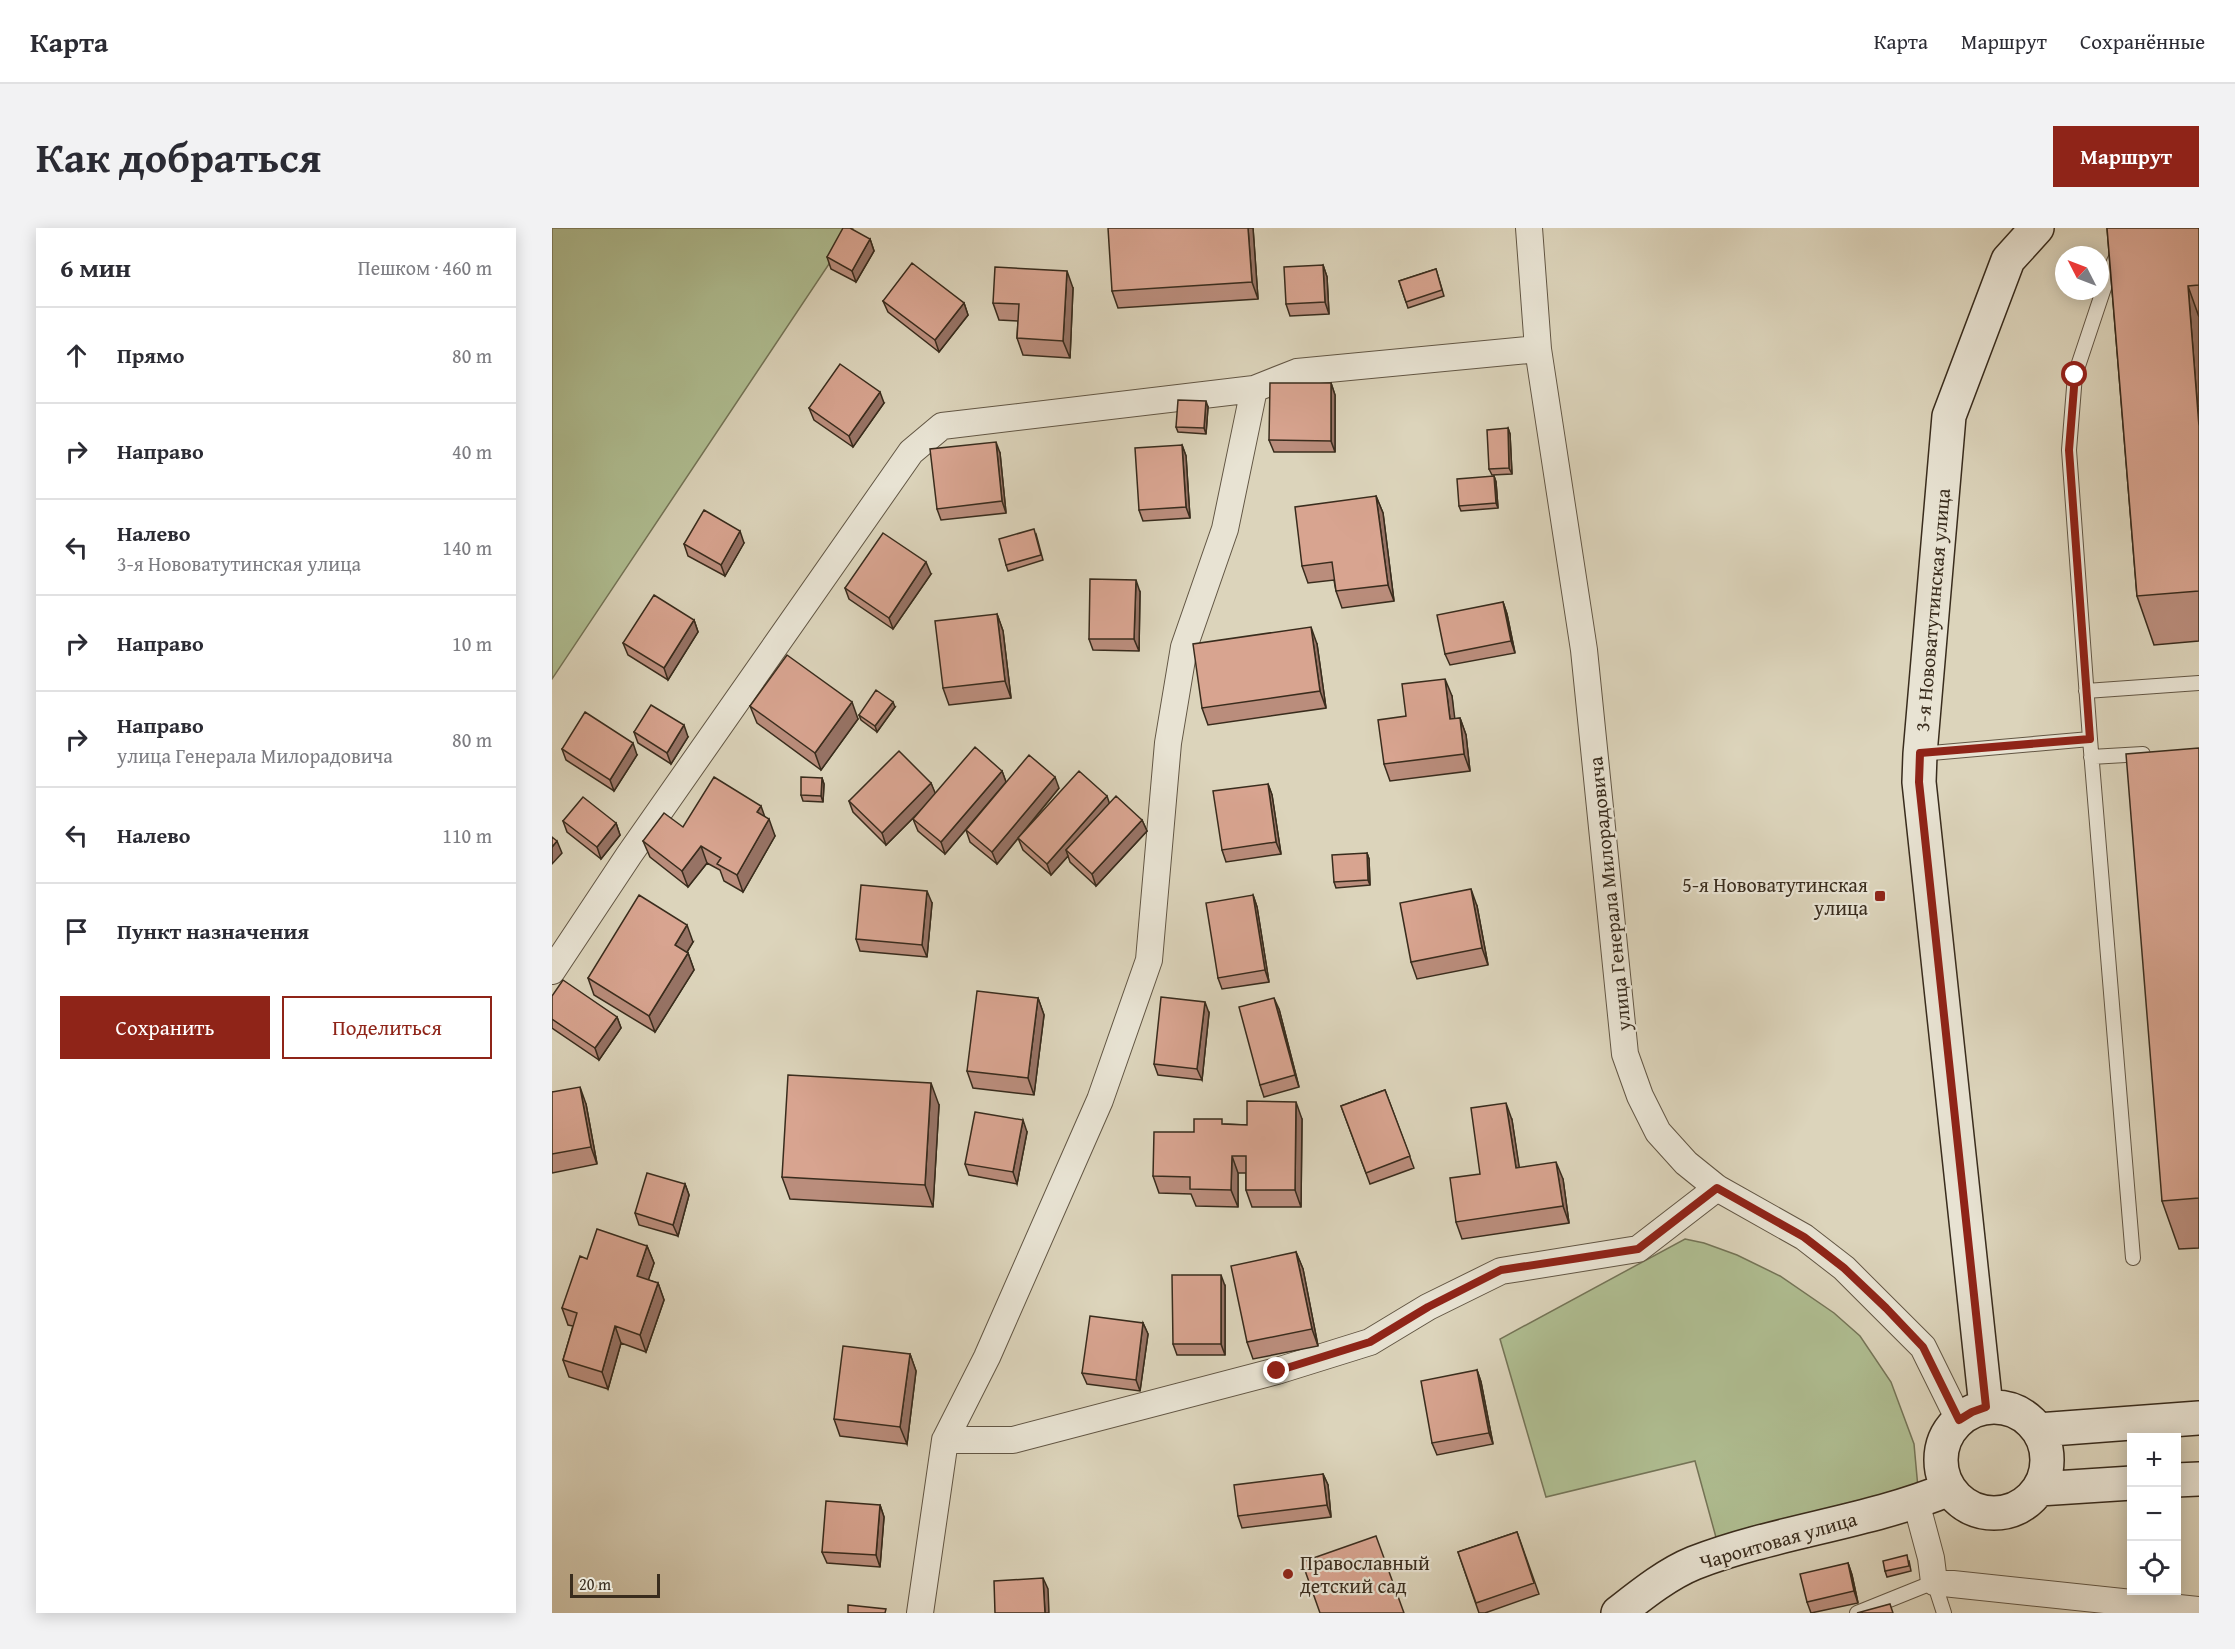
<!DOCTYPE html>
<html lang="ru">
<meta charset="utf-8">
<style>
:root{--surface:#fff;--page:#f2f2f3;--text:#2b2b33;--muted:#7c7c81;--line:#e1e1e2;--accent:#8f2418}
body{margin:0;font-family:"Gentium Book Plus",serif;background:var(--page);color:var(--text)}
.controls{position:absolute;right:18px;bottom:18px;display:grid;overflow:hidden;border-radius:0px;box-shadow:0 3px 15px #0003}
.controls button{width:54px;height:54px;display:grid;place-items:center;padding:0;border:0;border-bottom:2px solid var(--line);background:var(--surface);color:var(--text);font:30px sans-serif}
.compass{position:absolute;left:1503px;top:18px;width:54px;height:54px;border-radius:50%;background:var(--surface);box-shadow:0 3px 15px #0003;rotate:312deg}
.scale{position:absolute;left:18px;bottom:15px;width:90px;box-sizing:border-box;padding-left:6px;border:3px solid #392c1d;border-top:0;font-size:16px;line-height:21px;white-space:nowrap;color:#392c1d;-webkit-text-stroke:4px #e8e3d3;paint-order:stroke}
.stop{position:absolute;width:18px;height:18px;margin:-14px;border:4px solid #8f2418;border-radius:50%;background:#fff}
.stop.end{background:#8f2418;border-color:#fff;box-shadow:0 2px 6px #0008}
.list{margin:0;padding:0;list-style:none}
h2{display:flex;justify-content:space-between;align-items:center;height:78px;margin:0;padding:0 24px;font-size:26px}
h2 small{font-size:20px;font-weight:400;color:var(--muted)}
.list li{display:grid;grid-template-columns:39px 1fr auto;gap:18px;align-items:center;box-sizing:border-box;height:96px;padding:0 24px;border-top:2px solid var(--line)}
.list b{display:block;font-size:22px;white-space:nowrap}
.list p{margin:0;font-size:20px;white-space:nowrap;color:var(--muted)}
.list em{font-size:20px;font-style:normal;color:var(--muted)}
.actions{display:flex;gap:12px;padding:18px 24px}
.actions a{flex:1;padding:14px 0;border:2px solid var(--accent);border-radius:0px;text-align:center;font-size:21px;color:var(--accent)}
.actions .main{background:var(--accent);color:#fff}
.icon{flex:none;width:33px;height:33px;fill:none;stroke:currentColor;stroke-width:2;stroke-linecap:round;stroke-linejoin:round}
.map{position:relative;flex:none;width:1647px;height:1385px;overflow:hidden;border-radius:0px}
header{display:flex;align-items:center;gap:36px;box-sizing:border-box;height:84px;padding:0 30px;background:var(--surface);border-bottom:2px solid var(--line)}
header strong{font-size:28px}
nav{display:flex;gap:33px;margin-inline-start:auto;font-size:21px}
.intro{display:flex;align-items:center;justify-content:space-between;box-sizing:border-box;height:144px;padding:0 36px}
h1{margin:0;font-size:42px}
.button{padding:15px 27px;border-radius:0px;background:var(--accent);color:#fff;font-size:21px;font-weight:700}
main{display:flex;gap:36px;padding:0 36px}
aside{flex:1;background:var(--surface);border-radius:0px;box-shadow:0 3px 15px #0003}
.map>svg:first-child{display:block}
.green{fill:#afbd91;stroke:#747457;stroke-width:1.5}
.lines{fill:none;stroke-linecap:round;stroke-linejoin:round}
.lane-casing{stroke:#625644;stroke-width:16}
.street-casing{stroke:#625644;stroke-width:28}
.secondary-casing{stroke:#392c1d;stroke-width:36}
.lane{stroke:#e8e3d3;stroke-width:14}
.street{stroke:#e8e3d3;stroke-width:26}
.secondary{stroke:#e8e3d3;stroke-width:33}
.wall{fill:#ba8d7c;stroke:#392c1d;stroke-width:1.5}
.shaded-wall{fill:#977365;stroke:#392c1d;stroke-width:1.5}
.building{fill:#d8a490;stroke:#392c1d;stroke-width:1.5}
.route{stroke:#8f2418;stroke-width:8}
.poi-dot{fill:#8f2418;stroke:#e8e3d3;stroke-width:2}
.labels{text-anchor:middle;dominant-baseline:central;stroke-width:4.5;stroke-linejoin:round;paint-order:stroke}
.street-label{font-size:20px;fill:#392c1d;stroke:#e8e3d3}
.poi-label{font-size:20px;fill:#392c1d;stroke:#e8e3d3;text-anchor:end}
</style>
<header>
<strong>Карта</strong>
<nav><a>Карта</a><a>Маршрут</a><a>Сохранённые</a></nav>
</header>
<div class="intro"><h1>Как добраться</h1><a class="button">Маршрут</a></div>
<main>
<aside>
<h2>6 мин<small>Пешком · 460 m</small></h2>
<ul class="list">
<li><svg class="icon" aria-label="ahead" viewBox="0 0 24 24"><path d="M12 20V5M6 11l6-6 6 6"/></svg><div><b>Прямо</b></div><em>80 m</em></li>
<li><svg class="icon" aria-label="right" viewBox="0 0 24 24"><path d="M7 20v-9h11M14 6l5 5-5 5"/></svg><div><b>Направо</b></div><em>40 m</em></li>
<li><svg class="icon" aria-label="left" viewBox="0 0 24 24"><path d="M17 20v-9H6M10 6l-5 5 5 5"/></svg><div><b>Налево</b><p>3-я Нововатутинская улица</p></div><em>140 m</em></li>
<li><svg class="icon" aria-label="right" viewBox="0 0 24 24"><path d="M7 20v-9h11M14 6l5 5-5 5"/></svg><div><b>Направо</b></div><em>10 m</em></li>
<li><svg class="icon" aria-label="right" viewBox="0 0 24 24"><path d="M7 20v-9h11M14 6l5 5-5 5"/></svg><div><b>Направо</b><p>улица Генерала Милорадовича</p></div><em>80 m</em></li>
<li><svg class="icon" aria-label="left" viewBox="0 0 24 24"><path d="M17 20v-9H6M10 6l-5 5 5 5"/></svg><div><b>Налево</b></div><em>110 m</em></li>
<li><svg class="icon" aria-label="arrive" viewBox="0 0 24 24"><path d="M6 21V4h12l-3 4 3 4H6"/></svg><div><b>Пункт назначения</b></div></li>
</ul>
<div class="actions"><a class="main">Сохранить</a><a>Поделиться</a></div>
</aside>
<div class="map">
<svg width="1647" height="1385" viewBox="0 0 1647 1385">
<rect width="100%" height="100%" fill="#dcd4bb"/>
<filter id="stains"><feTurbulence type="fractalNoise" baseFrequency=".00333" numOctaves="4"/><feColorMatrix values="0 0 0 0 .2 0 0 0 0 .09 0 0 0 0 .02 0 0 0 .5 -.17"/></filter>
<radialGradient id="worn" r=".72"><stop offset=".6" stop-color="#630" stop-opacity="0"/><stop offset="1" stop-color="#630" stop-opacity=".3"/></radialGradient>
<path class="green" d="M0 0H301L0 451Z
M1133 1011 1152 1015 1185 1027 1228 1048 1282 1085 1308 1108 1339 1154 1362 1216 1366 1260 1165 1313 1143 1233 994 1269 948 1111Z"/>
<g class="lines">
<g class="lane-casing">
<path id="lane" d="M1578 0 1558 42 1523 147 1517 222 1538 511 1581 1030
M1534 463 1647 455
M1368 526 1538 511
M1539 529 1591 526
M1305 1385 1382 1354 1392 1385"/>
</g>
<g class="street-casing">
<path id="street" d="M977 0 986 121 1032 422 1073 826 1088 868 1106 904 1134 935 1165 960 1252 1009 1292 1040 1371 1119 1407 1192
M0 743 77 627 359 224 390 198 702 161 745 144 986 121
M393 1212H461L725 1143 818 1114 876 1079 949 1043 1086 1021 1165 960
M1364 1274 1379 1330 1382 1354 1647 1382
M368 1385 393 1212 435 1129 548 872 597 732 616 515 632 419 673 301 702 161"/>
</g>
<g class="secondary-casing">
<path id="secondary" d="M1389 1232a53 53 0 1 1 106 0a53 53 0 1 1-106 0Z
M1434 1179 1367 554 1368 526 1397 188 1456 32 1485 0
M1486 1202 1647 1190
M1624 1252 1647 1251
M1487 1261 1580 1255
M1066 1385C1089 1367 1115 1346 1142 1335 1225 1303 1315 1295 1397 1261"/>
</g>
<use href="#lane" class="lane"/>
<use href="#street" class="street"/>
<use href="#secondary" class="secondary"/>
</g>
<path class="wall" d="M701 0 706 71 566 80 560 63Z
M1555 0H1647V413L1602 417 1585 368Z
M318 11 322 23 304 54 279 41 275 29Z
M771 37 775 49 777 86 738 88 734 76Z
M884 41 892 68 856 80 847 53Z
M521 60 518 130 471 127 465 110 466 93 447 92 441 75Z
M331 73 412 75 416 87 387 124 336 84Z
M779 155 783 167V224H722L717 212Z
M332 175 301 219 262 192 257 180Z
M656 179 654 206 626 204 624 199Z
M956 200 958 206 960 246 940 247 937 241Z
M630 217 634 228 638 290 591 293 587 282Z
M448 225 454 285 389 292 385 281Z
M942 248 944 254 946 280 909 283 907 278Z
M824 268 831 285 842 373 790 380 784 363 782 352 756 355 750 338Z
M484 306 491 332 456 343 454 337Z
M192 315 173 348 136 328 132 316Z
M379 346 341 401 297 371 293 360Z
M588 364 587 423 541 422 537 411Z
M951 374 955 386 963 425 898 437 893 426Z
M445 386 451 403 459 470 397 477 391 460Z
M142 392 146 404 116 452 76 427 71 415Z
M765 416 774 480 656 497 650 480Z
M900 468 902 491 908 490 914 507 918 543 838 553 832 536 854 488Z
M198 478 306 491 269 542 205 495Z
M343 479 325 504 309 492 307 487Z
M82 504 136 509 119 536 86 515Z
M1647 520V1020L1627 1021 1610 973Z
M10 521 85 527 62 563 14 532Z
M450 543 454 554 393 626 366 603 361 591 374 577 334 617 301 584 297 573 379 555 383 566Z
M270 550 272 556 271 574 251 573 249 567Z
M716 556 720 567 729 626 674 634 670 622Z
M507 560 445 636 418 614 414 602Z
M558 575 590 592 595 603 544 658 518 634 516 628 499 647 471 622 466 610Z
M213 589 223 608 191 664 172 653 168 642 155 635 136 659 98 629 91 613 131 599Z
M11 593 64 595 68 607 49 631 15 604Z
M815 625 817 631 818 657 784 660 782 654Z
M701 667 705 679 717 754 670 761 666 750Z
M380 675 375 729 308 723 304 711Z
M925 678 936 737 865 751 859 734Z
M141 714 135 724 136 725 142 742 103 804 42 767 36 750Z
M0 768 65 789 69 800 47 832 0 800Z
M486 770 492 787 482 867 421 860 415 843Z
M727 781 747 859 712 869 708 857Z
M657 785 650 852 606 847 602 836Z
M833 862 862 940 818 956 789 878Z
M0 864 34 876 45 936 0 945Z
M387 877 381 979 238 971 230 949Z
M750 891 749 979H700L694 962V945H686V979L644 978 639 966 607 965 601 948 642 904 672 896 695 897Z
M960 892 967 940 1011 951 1017 995 910 1011 904 994Z
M475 904 465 956 417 947 413 936Z
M133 956 137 967 126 1008 87 997 83 985Z
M95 1018 102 1035 96 1052 106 1055 112 1072 94 1124 69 1115 56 1161 17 1149 11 1132 21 1098 16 1097 10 1080 35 1031Z
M744 1024 751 1041 766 1118 701 1131 695 1114Z
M673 1058V1127H625L621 1116Z
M591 1095 596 1106 588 1163 535 1156 530 1145Z
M358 1126 364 1143 355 1216 288 1208 282 1191Z
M925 1142 929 1154 941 1216 885 1227 880 1215Z
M771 1246 776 1257 779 1289 690 1300 686 1288Z
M328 1277 332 1289 328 1339 275 1335 270 1324Z
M965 1304 987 1366 933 1385H927L906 1324Z
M1357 1333 1359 1343 1335 1349 1333 1343Z
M1296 1335 1300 1347 1306 1375 1259 1385 1255 1374Z"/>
<path class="shaded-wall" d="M696 0H701L706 71 700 54Z
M318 11 322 23 304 54 300 43Z
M771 37 775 49 777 86 773 74Z
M515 43 521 60 518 130 511 113Z
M1636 58 1647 89V198Z
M412 75 416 87 387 124 383 112Z
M779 155 783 167V224L779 213Z
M328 164 332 175 301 219 297 208Z
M654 173 656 179 654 206 652 200Z
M956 200 958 206 960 246 957 240Z
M444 214 448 225 454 285 450 273Z
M630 217 634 228 638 290 634 279Z
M942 248 944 254 946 280 944 275Z
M824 268 831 285 842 373 836 357Z
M188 303 192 315 173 348 169 337Z
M374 334 379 346 341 401 337 390Z
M584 352 588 364 587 423 582 411Z
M951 374 955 386 963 425 959 413Z
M445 386 451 403 459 470 453 453Z
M142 392 146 404 116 452 112 440Z
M759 399 765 416 774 480 768 463Z
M893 451 900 468 905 508 898 491Z
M300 474 306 491 269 542 263 525Z
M341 474 343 479 325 504 323 498Z
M908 490 914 507 918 543 912 526Z
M132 497 136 509 119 536 115 525Z
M81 515 85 527 62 563 58 552Z
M450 543 454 554 393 626 389 614Z
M503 549 507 560 445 636 440 624Z
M270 550 272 556 271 574 269 568Z
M379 555 384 567 334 617 330 605Z
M716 556 720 567 729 626 724 614Z
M555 568 559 580 514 622 516 628 499 647 495 636Z
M209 578 215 595 205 584Z
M217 591 223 608 191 664 185 647Z
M590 592 595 603 544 658 540 646Z
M64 595 68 607 49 631 45 619Z
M5 613 10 625 0 636V619Z
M149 618 155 635 136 659 130 643Z
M815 625 817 631 818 657 816 652Z
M919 661 925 678 936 737 930 720Z
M375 663 380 675 375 729 370 717Z
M701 667 705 679 717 754 713 742Z
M135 697 141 714 129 734 123 717Z
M136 725 142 742 103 804 97 788Z
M486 770 492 787 482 867 476 850Z
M722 770 727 781 747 859 743 847Z
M653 774 657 785 650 852 645 841Z
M65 789 69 800 47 832 43 820Z
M379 855 387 877 381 979 373 957Z
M28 859 34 876 45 936 39 919Z
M744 874 750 891 749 979 743 962Z
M954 875 960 892 970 957 964 940Z
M471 892 475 904 465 956 461 944Z
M680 928 686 945V979L679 962Z
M1004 934 1011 951 1017 995 1011 978Z
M133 956 137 967 126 1008 121 997Z
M95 1018 102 1035 92 1065 85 1048Z
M744 1024 751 1041 766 1118 760 1101Z
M669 1047 673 1058V1127L669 1116Z
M106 1055 112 1072 94 1124 88 1107Z
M591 1095 596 1106 588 1163 584 1152Z
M63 1098 69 1115 56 1161 50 1144Z
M358 1126 364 1143 355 1216 348 1199Z
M925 1142 929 1154 941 1216 937 1205Z
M771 1246 776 1257 779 1289 775 1277Z
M328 1277 332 1289 328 1339 324 1327Z
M1296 1335 1300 1347 1306 1375 1302 1363Z
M491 1350 496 1361 497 1385H493Z"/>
<path class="building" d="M291 0H298L318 11 300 43 275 29Z
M556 0H696L700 54 560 63Z
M1555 0H1647V57L1636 58 1647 198V363L1585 368Z
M360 35 412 75 383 112 331 73Z
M771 37 773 74 734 76 732 39Z
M443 39 515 43 511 113 465 110 467 76 441 75Z
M884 41 890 62 854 74 847 53Z
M288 136 328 164 297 208 257 180Z
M718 155H779V213L717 212Z
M626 172 654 173 652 200 624 199Z
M956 200 957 240 937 241 935 202Z
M444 214 450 273 385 281 378 221Z
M630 217 634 279 587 282 583 220Z
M942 248 944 275 907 278 905 251Z
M824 268 836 357 784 363 780 334 750 338 743 279Z
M152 282 188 303 169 337 132 316Z
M482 301 489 327 454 337 447 311Z
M331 305 374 334 337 390 293 360Z
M538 351 584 352 582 411H537Z
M102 367 142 392 112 440 71 415Z
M951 374 959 413 893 426 885 387Z
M445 386 453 453 391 460 383 393Z
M759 399 768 463 650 480 641 416Z
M235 427 300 474 263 525 198 478Z
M893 451 898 491 908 490 912 526 832 536 826 492 854 488 850 456Z
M324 462 341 474 323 498 307 487Z
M99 477 132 497 115 525 82 504Z
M33 484 81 515 58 552 10 521Z
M423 519 450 543 389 614 361 591Z
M1647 520V970L1610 973 1574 526Z
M347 523 379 555 330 605 297 573Z
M477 527 503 549 440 624 414 602Z
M527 543 555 568 495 636 466 610Z
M162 549 209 578 205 584 217 591 185 647 165 636 169 630 149 618 130 643 91 613 112 585 131 599Z
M249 549 270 550 269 568 249 567Z
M716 556 724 614 670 622 661 563Z
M564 568 590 592 540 646 514 622Z
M31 569 64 595 45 619 11 593Z
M0 609 5 613 0 619Z
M815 625 816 652 782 654 780 627Z
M309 657 375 663 370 717 304 711Z
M919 661 930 720 859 734 848 675Z
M87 667 135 697 123 717 136 725 97 788 36 750Z
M701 667 713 742 666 750 654 675Z
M11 752 65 789 43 820 0 791V768Z
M425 763 486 770 476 850 415 843Z
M609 769 653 774 645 841 602 836Z
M722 770 743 847 708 857 687 779Z
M236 847 379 855 373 957 230 949Z
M28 859 39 919 0 926V864Z
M833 862 858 928 814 945 789 878Z
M695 873 744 874 743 962H694V928H680L679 962 638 961V949L601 948 602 904H642V891H670V896L695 897Z
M954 875 964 940 1004 934 1011 978 904 994 898 950 928 946 919 880Z
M423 884 471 892 461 944 413 936Z
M95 945 133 956 121 997 83 985Z
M45 1001 95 1018 85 1048 106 1055 88 1107 63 1098 50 1144 11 1132 25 1085 10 1080 28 1028 35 1031Z
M744 1024 760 1101 695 1114 679 1038Z
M620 1047H669V1116H621Z
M538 1088 591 1095 584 1152 530 1145Z
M291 1118 358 1126 348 1199 282 1191Z
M925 1142 937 1205 880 1215 869 1153Z
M771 1246 775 1277 686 1288 682 1257Z
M274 1273 328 1277 324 1327 270 1324Z
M965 1304 982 1355 924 1375 906 1324Z
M824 1308 852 1385H768L750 1334Z
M1355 1327 1357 1338 1333 1343 1331 1333Z
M1296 1335 1302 1363 1255 1374 1248 1346Z
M491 1350 493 1385H443L442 1353Z
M1338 1376 1341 1385H1305Z
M296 1377 334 1381 333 1385H296Z"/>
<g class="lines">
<path class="route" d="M725 1143 818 1114 876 1079 949 1042 1086 1021 1165 960 1252 1009 1292 1040 1334 1080 1371 1119 1407 1192 1420 1184 1434 1179 1367 554 1368 525 1538 511 1517 222 1523 147"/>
</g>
<g class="poi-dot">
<rect x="1322" y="662" width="12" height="12" rx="3"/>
<circle cx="736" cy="1346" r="6"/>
</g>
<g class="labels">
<g class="street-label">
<text transform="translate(1380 382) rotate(-85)">3-я Нововатутинская улица</text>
<text transform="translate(1057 666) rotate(-96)">улица Генерала Милорадовича</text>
<text transform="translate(1226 1312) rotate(-16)">Чароитовая улица</text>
</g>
<g class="poi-label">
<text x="1316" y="656">5-я Нововатутинская<tspan x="1316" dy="23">улица</tspan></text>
<text x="748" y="1334" text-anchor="start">Православный<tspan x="748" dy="23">детский сад</tspan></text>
</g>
</g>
<rect width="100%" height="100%" filter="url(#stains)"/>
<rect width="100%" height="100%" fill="url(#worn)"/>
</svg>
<div class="controls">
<button>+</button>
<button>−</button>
<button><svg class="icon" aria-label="locate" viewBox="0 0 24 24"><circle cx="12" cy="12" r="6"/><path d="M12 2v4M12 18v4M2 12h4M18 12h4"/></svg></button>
</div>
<svg class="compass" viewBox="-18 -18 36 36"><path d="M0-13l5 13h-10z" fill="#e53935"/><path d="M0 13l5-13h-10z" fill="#7c7c81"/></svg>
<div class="scale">20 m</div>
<div class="stop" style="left:1523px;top:147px"></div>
<div class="stop end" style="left:725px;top:1143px"></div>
</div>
</main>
